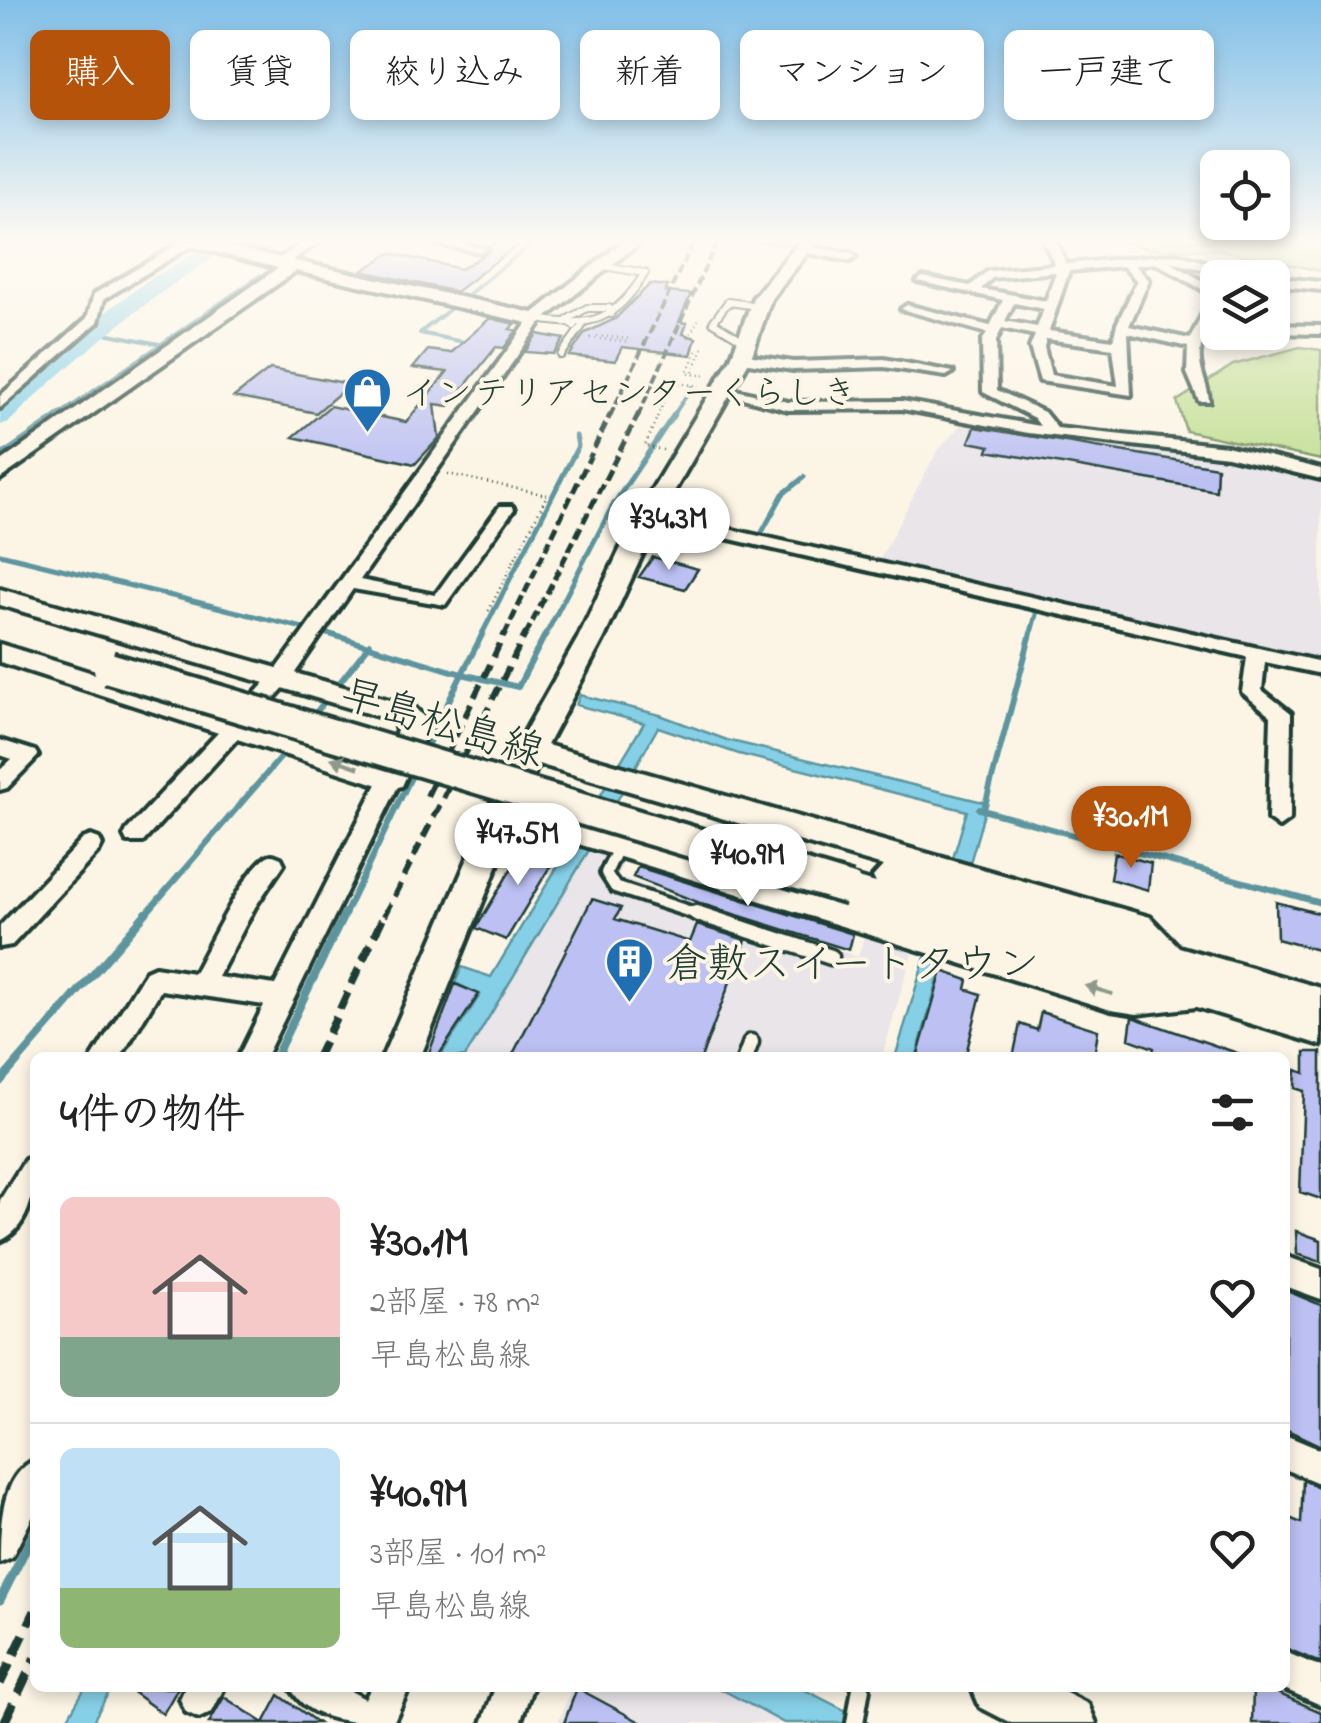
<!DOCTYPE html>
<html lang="ja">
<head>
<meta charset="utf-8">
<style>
	body { margin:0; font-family:"Indie Flower","Klee One",sans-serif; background:#f6f6f6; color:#222; height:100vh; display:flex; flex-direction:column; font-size:38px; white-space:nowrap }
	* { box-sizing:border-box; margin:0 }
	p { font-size:32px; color:#767676 }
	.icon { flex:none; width:55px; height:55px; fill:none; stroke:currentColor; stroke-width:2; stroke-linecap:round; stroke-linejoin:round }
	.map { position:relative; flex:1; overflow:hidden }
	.panel { position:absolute; left:30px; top:1052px; width:1260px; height:640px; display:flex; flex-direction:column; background:#fff; border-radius:15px; box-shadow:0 5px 15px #0003 }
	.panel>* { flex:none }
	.guide { position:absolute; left:30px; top:30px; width:1262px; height:90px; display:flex; gap:20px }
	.tools { position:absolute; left:1200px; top:150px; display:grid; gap:20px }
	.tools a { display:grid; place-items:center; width:90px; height:90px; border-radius:15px; background:#fff; box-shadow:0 5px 15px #0003; font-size:50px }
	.price { position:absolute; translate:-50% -85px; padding:0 22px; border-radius:35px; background:#fff; color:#222; font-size:32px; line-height:65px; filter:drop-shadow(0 2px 5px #0008) }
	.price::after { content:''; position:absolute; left:50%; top:60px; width:30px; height:22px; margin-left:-15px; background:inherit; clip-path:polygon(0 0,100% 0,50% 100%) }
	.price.on { background:#b45309; color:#fff }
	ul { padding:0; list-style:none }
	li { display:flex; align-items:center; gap:30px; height:250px; padding:0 30px }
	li+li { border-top:2px solid #e0e0e0 }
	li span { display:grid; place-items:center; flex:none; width:280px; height:200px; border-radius:15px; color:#555 }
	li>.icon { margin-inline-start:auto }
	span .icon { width:120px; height:120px; fill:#fffc; stroke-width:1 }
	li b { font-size:42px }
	h2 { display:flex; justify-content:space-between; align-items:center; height:120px; padding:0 30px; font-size:42px }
	.chip { padding:0 35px; border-radius:15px; background:#fff; box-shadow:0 5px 15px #0003; font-size:35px; line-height:90px }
	.chip.on { background:#b45309; color:#fff }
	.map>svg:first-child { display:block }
	.built { fill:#e9e5e9 }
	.green { fill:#c3de94; stroke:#718e64; stroke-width:2.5 }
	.water { fill:#86d0e7; stroke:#5d959f; stroke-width:2.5 }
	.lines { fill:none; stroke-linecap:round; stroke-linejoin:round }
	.stream-far4 { stroke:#5d959f; stroke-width:4 }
	.stream-far3 { stroke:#5d959f; stroke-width:5 }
	.stream-far2 { stroke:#5d959f; stroke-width:6 }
	.stream-far1 { stroke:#5d959f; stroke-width:8 }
	.stream { stroke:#5d959f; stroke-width:9 }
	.river { fill:#86d0e7; fill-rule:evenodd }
	.building { fill:#bcc0f2; stroke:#1f3d34; stroke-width:2.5 }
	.lane-far3-casing { stroke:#1f3d34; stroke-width:10 }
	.lane-far2-casing { stroke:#1f3d34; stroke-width:18 }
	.lane-far1-casing { stroke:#1f3d34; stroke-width:21 }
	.lane-casing { stroke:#1f3d34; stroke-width:24 }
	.street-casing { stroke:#1f3d34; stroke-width:8 }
	.secondary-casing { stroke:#1f3d34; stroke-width:8 }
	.path { stroke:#1f3d34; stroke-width:2.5; stroke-dasharray:1 4; stroke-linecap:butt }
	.lane-far3 { stroke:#fcf5e5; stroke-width:6 }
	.lane-far2 { stroke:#fcf5e5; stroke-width:10 }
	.lane-far1 { stroke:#fcf5e5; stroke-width:14 }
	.lane { stroke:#fcf5e5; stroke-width:16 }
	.street { fill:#fcf5e5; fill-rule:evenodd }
	.secondary { fill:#fcf5e5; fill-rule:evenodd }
	.rail-far4 { stroke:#1f3d34; stroke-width:4; stroke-dasharray:9 4; stroke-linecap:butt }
	.rail-far3 { stroke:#1f3d34; stroke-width:5; stroke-dasharray:11 5; stroke-linecap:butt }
	.rail-far2 { stroke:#1f3d34; stroke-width:6; stroke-dasharray:14 8; stroke-linecap:butt }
	.rail-far1 { stroke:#1f3d34; stroke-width:8; stroke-dasharray:18 9; stroke-linecap:butt }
	.rail { stroke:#1f3d34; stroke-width:9; stroke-dasharray:22 11; stroke-linecap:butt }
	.secondary-bridge-casing { stroke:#1f3d34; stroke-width:38; stroke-linecap:butt }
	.secondary-bridge { stroke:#fcf5e5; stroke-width:30 }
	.oneway { fill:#8e998c }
	.labels { text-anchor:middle; stroke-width:8; stroke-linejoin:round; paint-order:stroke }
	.far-poi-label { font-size:35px; fill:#1f3d34; stroke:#fcf5e5; text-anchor:start }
	.street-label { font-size:42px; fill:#1f3d34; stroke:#fcf5e5 }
	.poi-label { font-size:42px; fill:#1f3d34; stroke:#fcf5e5; text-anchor:start }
</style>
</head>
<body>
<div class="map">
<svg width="1321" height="1723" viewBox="0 0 1321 1723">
	<rect width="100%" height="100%" fill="#fcf5e5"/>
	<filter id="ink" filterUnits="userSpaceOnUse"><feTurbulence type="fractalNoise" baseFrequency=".01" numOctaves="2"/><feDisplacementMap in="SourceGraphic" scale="20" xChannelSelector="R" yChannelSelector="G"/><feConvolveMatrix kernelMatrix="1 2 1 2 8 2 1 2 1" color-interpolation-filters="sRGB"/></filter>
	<g filter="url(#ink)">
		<path class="built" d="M965,420L1184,451L1227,453L1321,476V664L877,565L937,451Z
			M595,840L629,851L617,876L858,957L868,925L916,940L882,1057L465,1058Z
			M571,1688H719L784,1723H558Z"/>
		<path class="green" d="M1131,241H1321V271L1219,250L1150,249L1125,243Z
			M1300,347L1321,350V460L1186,431L1177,401L1233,365Z"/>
		<path class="water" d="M580,695L660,715L727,740L987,803L968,870L951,865L967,811L739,754L658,727L595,840L465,1057L439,1058L480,995L455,983L462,967L491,977L644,723L576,705Z
			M928,947L946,952L916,1057L895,1058Z
			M85,1688H111L92,1723H65Z
			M719,1688H801L870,1723H784Z"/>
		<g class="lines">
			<path class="stream-far4" d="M741,241L791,244
				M284,255L304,241
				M470,293L535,241
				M95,331L159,344
				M421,332L450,309
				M420,333L468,343
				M58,416L261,275
				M673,416L692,387"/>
			<path class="stream-far3" d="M0,456L62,413
				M804,477L783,494L755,545L1037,611L1030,636
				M0,554L336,636
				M481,636L578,446L576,436
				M545,636L613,505L675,413"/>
			<path class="stream-far2" d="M326,633L462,674L424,752
				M483,633L462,674L518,687L546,633
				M310,720L370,644
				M979,809L1321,903
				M984,809L1031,633
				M144,916L287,750
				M344,916L416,767"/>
			<path class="stream-far1" d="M275,1058L345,913
				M0,1082L146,913"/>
			<path class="stream" d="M0,1600L35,1531"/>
			<path class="river" d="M205,248L215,254L212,258C138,306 72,360 9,422L0,425V403L57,349L148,280Z"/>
		</g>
		<path class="building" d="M495,241H522L456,292L362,271L390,253L461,269L488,252Z
			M650,284L668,286L665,292L691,294L679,322L687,323L683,334L696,338L691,355L622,347L615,361L569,356L585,333L615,319Z
			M490,318L515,324L510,329L517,330L504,348L496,347L449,406L435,404L439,438L415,464L293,437L330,406L406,422L447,372L413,368L428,350L451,353Z
			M537,334L564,339L554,354L525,352Z
			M270,369L350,384L316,413L234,397Z
			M975,427L1217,467L1216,491L988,451L990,446L969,442Z
			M653,557L698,569L685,589L639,577Z
			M522,840L560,850L506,940L476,928L516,861L509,858Z
			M1114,853L1151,863L1148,890L1110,879Z
			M638,867L853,934L849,950L705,905L633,877Z
			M592,899L621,908L615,919L690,942L697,925L746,940L701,1058H511Z
			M1276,902L1321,914V951L1277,939Z
			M942,971L968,980L966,989L981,994L965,1058H917Z
			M455,984L479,994L437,1058H427Z
			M1041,1012L1098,1030L1094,1058H1013L1020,1024L1037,1030Z
			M1132,1017L1240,1054V1058H1152L1154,1048L1129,1039Z
			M1305,1052H1321V1199L1300,1192L1304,1091L1295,1088L1296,1070L1305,1073Z
			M1296,1231L1321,1240V1262L1297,1254Z
			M1285,1290L1321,1305V1446L1285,1429Z
			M1303,1480L1321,1488V1663L1285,1648L1287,1517L1301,1523Z
			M127,1688H178L163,1714Z
			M577,1688L642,1723H564Z
			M1253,1688H1266L1321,1712V1723H1252Z
			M279,1695L318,1723H209L224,1697L264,1723Z"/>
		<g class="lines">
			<defs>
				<path id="lane-far3" d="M537,319C592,328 615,321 645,273L604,266
					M574,326L568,319L587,308H609L611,314
					M746,342L713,322L728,302L759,306
					M561,355L582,326"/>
				<path id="lane-far2" d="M620,844L606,873L615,887L703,916"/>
				<path id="lane-far1" d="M696,913L831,957
					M745,1058L751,1042"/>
				<path id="lane" d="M855,1723L861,1688"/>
				<path id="street" d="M184,241H199L104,299L98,322L0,408V396L87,318L94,294Z
					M305,241H319L285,266H277V260Z
					M422,241H452L486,249L480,252Z
					M1044,241H1056L1066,264L1176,254L1265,278H1242L1170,262L1218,290C1218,314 1203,329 1200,353C1198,371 1209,386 1209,401H1199L1187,373L1188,347L1128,333L1131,395L1040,381L1030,347L1035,335L1002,328L996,341L997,390L1044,412L1057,428L1227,446L1321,469V479L1227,456L1028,433L902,409L788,410L716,391L723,387L788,402L902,401L1040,426L1034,418L983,392L982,341L987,333L901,309L907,305L990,326L1003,300L917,281L923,277L970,286L988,271L1055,265ZM1156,263L1217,298L1203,313L1190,339L1129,326L1149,280L1135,265ZM1123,266L1137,281L1117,324L1113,340L1049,331L1069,271ZM1056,272L1046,301L981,289L992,278ZM1014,303L1044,309L1037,327L1005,321ZM1046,339L1113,348L1118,386L1051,375L1044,347Z
					M801,246L850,253L856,257L850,261L797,251Z
					M1272,277L1321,282V290L1272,285Z
					M537,315L543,319L360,580L435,595L500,506H512L514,509L445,605L353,589L288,683L143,842H127L124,836L127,830L274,673L532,316Z
					M1272,325L1321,326V334L1272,333Z
					M741,354L793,362L884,359L953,372L946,376L884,367L793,370L736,361L734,358Z
					M648,511L1321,662V674L1265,662L1262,690L1291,713L1290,819L1279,827L1268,819L1271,716L1242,692L1247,657L642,519V513Z
					M0,740L35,751L38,756L7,788L0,790V770L12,759L0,755Z
					M391,770L402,778L265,1058H238L264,1005L161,990L120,1058H92L146,971L155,967L194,973C208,948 244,872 266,857C272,853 275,856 281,858L284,864L255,907L218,977L275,985L380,778Z
					M91,836L99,839L102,845L99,851L12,945L0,947V926L83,839Z
					M35,1156C35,1186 32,1227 0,1241V1200L25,1160Z
					M1285,1256L1321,1269V1299L1285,1286Z
					M1285,1435L1321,1450V1484L1285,1469Z
					M35,1460V1512L12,1557L0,1562C0,1529 0,1476 35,1460Z
					M1285,1652L1321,1667V1705L1282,1688H1285Z
					M185,1688H224L212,1712L199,1718L186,1712L180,1699Z
					M291,1688H345L365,1699L371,1688H409L393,1723C357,1723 308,1723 291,1688Z
					M495,1688H532L520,1723H482Z"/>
				<path id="secondary" d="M172,241H204L533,313L624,241H642L537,325L296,271L0,479V462L278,268Z
					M800,241H817L771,299L751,358L660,516L604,638L547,745L1150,917L1179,947L1321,988V1045L1196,1007L1137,1014L1111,1010L514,824L420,1058H382L514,751L578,638L636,516L731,358L753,298ZM538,764L883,866L873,877L876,883L849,876L837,880L832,889L836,896L523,803Z
					M0,589L414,707L426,719L427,731L402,786L391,789L0,662V644L382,764L397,731L394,721L0,605Z
					M972,1688H1056L1088,1704L1096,1723H1011L980,1707Z"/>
			</defs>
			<use href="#lane-far3" class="lane-far3-casing"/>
			<use href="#lane-far2" class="lane-far2-casing"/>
			<use href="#lane-far1" class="lane-far1-casing"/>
			<use href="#lane" class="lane-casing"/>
			<use href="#street" class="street-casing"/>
			<use href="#secondary" class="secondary-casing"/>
			<path class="path" d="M597,336L632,339
				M590,338L630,342
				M688,338L700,317
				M703,348L692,374L708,376
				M690,373L687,372L698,348
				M663,450L645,446L672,382L699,386
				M448,474L547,495L487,614"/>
			<use href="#lane-far3" class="lane-far3"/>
			<use href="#lane-far2" class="lane-far2"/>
			<use href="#lane-far1" class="lane-far1"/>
			<use href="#lane" class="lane"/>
			<use href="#street" class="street"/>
			<use href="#secondary" class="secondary"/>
			<path class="rail-far4" d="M610,416L694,241
				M638,416L717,241"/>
			<path class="rail-far3" d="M504,636L611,413
				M525,636L639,413"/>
			<path class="rail-far2" d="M427,796L505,633
				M384,916L526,633"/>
			<path class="rail-far1" d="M317,1058L385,913"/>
			<path class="rail" d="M0,1684L35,1611
				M4,1723L35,1658"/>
			<defs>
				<path id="secondary-bridge" d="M109,668L849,889"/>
			</defs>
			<use href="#secondary-bridge" class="secondary-bridge-casing"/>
			<use href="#secondary-bridge" class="secondary-bridge"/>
		</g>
		<defs><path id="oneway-solid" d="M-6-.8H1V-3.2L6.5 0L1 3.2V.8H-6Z" transform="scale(2.5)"/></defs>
		<g class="oneway">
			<use href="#oneway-solid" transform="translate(345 763) rotate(-161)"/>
			<use href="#oneway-solid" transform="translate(1099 990) rotate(-163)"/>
		</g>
	</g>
	<linearGradient id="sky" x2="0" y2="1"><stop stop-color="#81bfe8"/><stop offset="0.5" stop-color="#fefaf3"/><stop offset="1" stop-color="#fefaf3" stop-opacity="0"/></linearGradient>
	<rect width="1321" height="482" fill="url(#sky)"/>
	<defs>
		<symbol id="shop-pin" viewBox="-11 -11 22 30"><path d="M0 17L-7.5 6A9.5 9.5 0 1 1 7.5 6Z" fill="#1f6fb2" stroke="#fcf5e5"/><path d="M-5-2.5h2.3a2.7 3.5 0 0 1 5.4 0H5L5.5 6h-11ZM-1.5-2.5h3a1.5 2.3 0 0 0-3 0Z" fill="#fff"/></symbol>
		<symbol id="building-pin" viewBox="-11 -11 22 30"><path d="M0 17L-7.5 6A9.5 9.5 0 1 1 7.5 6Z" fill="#1f6fb2" stroke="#fcf5e5"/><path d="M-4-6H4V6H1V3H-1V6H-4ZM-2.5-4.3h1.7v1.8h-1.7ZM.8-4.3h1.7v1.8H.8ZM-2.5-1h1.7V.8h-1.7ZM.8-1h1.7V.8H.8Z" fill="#fff"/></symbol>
	</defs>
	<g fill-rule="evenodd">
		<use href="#shop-pin" x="340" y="364" width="55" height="75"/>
		<use href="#building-pin" x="602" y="934" width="55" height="75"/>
	</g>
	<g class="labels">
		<g class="far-poi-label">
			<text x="402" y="404">インテリアセンターくらしき</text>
		</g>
		<g class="street-label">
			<text transform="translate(443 721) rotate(17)" y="15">早島松島線</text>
		</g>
		<g class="poi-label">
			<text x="665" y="977">倉敷スイートタウン</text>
		</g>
	</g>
</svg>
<div class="tools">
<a><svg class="icon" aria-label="locate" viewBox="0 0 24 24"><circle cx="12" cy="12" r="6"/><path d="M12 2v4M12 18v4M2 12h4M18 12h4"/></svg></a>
<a><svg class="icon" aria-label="layers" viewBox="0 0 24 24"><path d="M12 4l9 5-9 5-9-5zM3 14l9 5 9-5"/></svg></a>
</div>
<b class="price" style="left:669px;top:573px">¥34.3M</b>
<b class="price on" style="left:1131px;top:871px">¥30.1M</b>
<b class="price" style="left:518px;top:888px">¥47.5M</b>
<b class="price" style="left:748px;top:909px">¥40.9M</b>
<div class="guide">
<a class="chip on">購入</a>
<a class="chip">賃貸</a>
<a class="chip">絞り込み</a>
<a class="chip">新着</a>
<a class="chip">マンション</a>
<a class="chip">一戸建て</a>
</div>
<section class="panel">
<h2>4件の物件<svg class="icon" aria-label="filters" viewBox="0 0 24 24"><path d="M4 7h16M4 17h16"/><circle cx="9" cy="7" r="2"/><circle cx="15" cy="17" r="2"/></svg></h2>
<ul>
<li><span style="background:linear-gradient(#f6c9c9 70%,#7fa58c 0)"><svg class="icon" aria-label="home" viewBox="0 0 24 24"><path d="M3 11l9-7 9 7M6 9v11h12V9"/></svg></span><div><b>¥30.1M</b><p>2部屋 · 78 m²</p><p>早島松島線</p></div><svg class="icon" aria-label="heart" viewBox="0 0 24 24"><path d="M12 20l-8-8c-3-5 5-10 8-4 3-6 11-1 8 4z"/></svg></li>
<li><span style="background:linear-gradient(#bfe0f5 70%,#8fb573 0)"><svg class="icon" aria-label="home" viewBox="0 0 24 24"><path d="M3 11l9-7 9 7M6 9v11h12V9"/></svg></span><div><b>¥40.9M</b><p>3部屋 · 101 m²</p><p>早島松島線</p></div><svg class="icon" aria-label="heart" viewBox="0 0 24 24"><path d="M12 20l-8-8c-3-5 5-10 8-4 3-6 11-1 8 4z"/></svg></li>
</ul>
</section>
</div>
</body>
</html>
